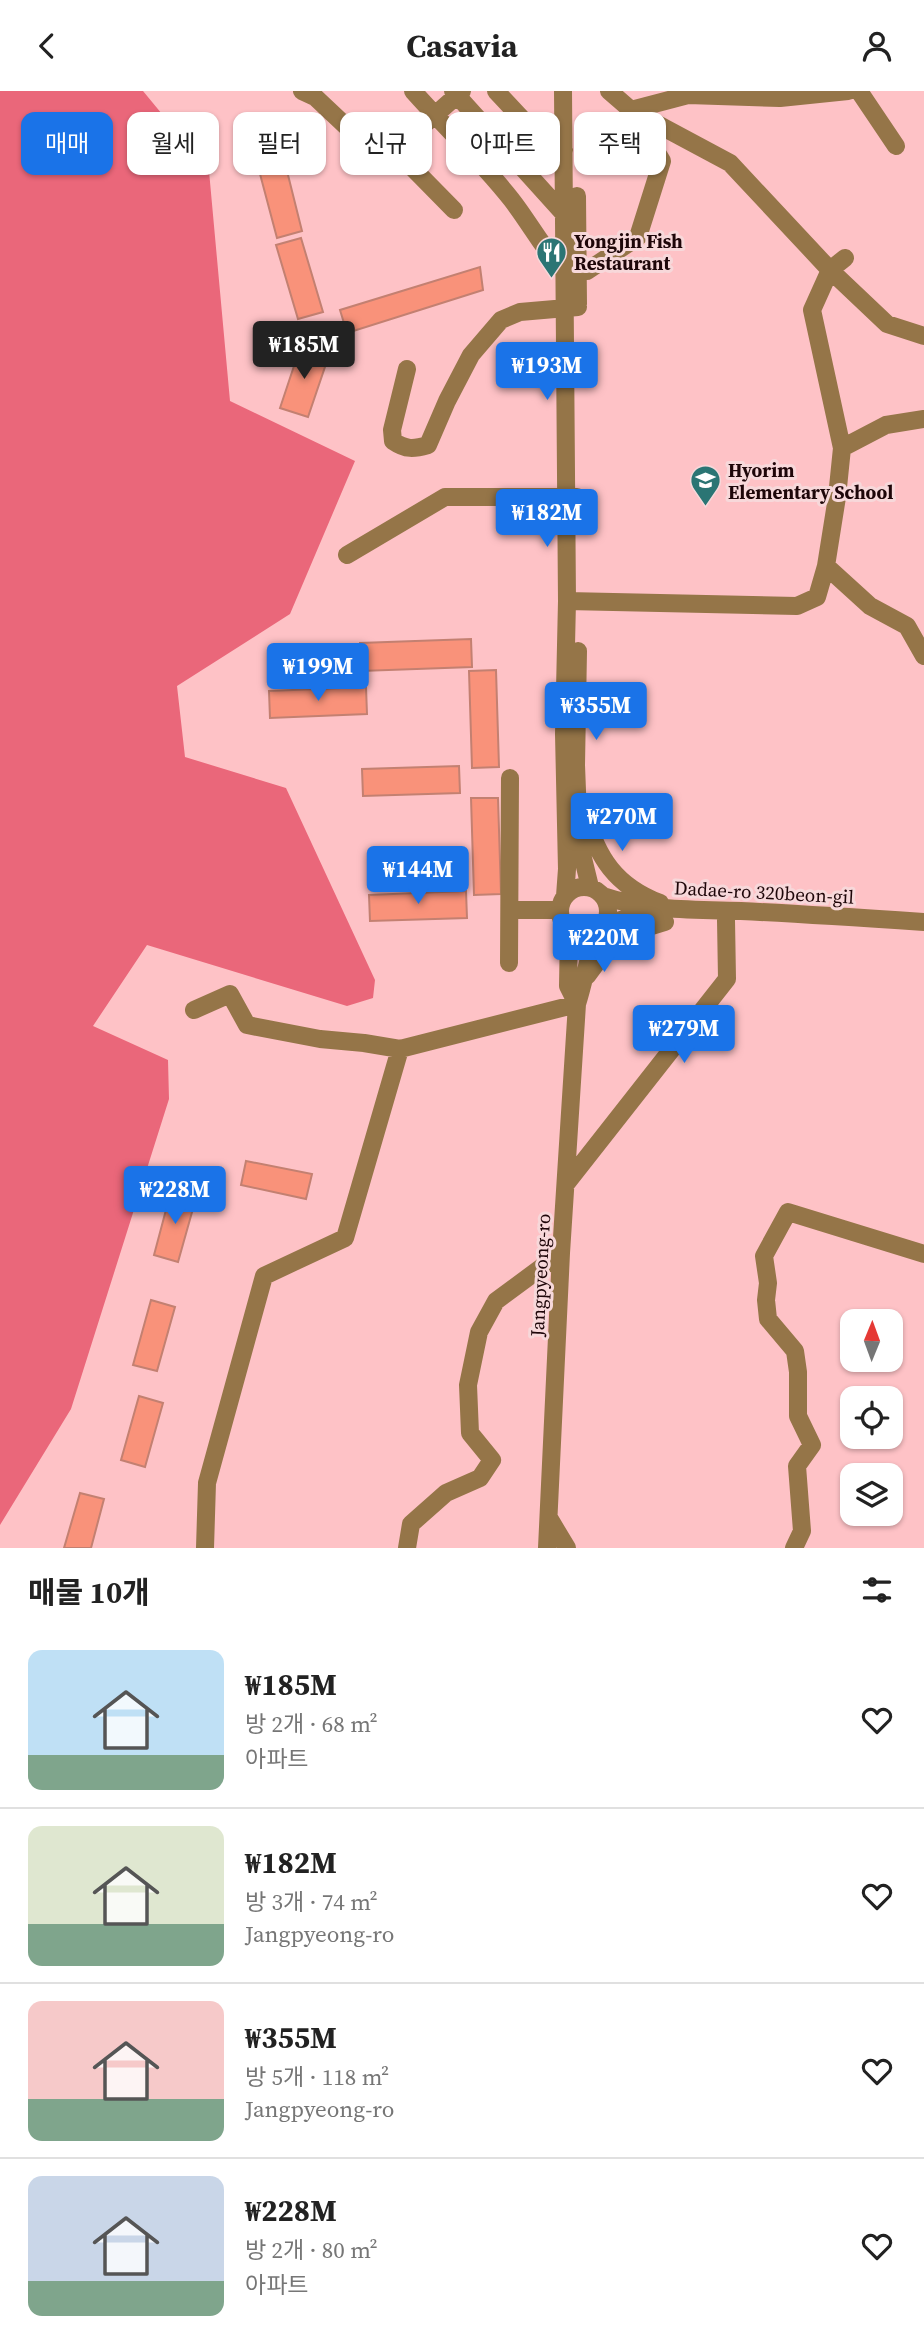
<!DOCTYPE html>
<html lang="ko">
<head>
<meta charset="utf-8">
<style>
	body { margin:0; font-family:"Source Serif 4","Noto Sans KR",serif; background:#f6f6f6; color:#222; height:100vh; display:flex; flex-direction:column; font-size:26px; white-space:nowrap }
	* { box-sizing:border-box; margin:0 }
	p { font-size:23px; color:#767676 }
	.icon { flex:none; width:38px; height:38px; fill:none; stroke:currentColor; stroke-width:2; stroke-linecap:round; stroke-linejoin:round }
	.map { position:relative; height:1457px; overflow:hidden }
	.sheet { display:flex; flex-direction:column; background:#fff; flex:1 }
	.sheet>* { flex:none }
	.top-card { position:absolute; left:21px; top:21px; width:882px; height:63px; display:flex; gap:14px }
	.needle { width:46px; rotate:1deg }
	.fabs { position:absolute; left:840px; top:1218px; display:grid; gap:14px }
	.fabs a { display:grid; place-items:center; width:63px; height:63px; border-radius:14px; background:#fff; box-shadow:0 2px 5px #0004; font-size:35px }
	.price { position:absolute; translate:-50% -60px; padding:0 16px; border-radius:7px; background:#1a73e8; color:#fff; font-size:23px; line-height:46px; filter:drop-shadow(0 2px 4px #0008) }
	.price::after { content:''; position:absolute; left:50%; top:42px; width:21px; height:16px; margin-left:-10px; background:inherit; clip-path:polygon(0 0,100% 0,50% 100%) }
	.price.active { background:#222; color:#fff }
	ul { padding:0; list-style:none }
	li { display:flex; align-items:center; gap:21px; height:175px; padding:0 28px }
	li+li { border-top:2px solid #e0e0e0 }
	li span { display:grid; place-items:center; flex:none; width:196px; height:140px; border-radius:14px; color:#555 }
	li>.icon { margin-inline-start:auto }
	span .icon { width:84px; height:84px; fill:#fffc; stroke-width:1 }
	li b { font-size:30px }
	h2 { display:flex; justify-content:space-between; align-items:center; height:84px; padding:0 28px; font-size:30px }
	.pill { padding:0 24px; border-radius:14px; background:#fff; box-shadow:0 2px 5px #0004; font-size:24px; line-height:63px }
	.pill.active { background:#1a73e8; color:#fff }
	header { display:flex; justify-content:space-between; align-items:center; height:91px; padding:0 28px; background:#fff; font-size:32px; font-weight:700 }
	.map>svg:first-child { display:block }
	.forest { fill:#ea677a }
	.building { fill:#f9927a; stroke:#c38071; stroke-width:2 }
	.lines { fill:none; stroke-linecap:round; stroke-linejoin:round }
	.minor { stroke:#957548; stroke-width:18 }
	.labels { text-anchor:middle; stroke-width:6; stroke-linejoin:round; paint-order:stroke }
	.poi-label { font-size:19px; font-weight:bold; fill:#1e0609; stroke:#f7d8da; text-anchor:start }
	.street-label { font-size:19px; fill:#1e0609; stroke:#f7d8da }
</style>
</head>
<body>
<header><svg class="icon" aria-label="back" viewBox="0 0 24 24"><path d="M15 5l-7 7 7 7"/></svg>Casavia<svg class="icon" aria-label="person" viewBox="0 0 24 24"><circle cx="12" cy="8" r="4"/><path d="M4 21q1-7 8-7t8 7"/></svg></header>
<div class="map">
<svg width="924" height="1457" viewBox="0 0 924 1457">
	<rect width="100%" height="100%" fill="#fec2c6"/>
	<path class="forest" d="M0,0H143L209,80L230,310L355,370L290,523L177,595L185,666L286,697L375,889L373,907L347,915L147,854L93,935L168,969L169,1008L71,1318L0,1434Z"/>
	<path class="building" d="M286,76L302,140L277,147L260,83Z
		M301,147L323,221L298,228L276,154Z
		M480,176L483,199L347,242L340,219Z
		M301,254L329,264L308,326L280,317Z
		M471,548L472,576L361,580L360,552Z
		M496,579L499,676L472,677L469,580Z
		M366,596L367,623L270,627L269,600Z
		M459,675L460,702L363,705L362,678Z
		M471,707H498L501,803L474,804Z
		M466,800L467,827L370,830L369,804Z
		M246,1070L312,1083L306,1108L241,1094Z
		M171,1100L196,1107L178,1171L154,1164Z
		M151,1209L175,1216L157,1280L133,1274Z
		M139,1305L163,1312L145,1376L121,1369Z
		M80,1402L104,1408L91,1457H64Z"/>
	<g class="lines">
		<path class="minor" d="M302,0L315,6L383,70L462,0
			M413,0C445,36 481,70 511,108C530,132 544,160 565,181
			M453,0L565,124
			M496,0L552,60L564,59
			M563,0L567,510L564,643L567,778L565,805
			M609,0L631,19L730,72L830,179L887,233L924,245
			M859,0L896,55
			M395,59L454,119
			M577,105L578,213
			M845,167L830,179L812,219L842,357L837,406L826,475L870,515L907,535L924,565
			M578,180H587L638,146L662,70L631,19L688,4L780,7L848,0
			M407,278L392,339L393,350C406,359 414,358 428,354L447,310L471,264L501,229L520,221L578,216
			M842,357L886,334L924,328
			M347,464L445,406H577
			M567,510L797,515L817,506L826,475
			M578,560L576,674L579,751L590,796
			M585,722C597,767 616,795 660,812
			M560 820a24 24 0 1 1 48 0a24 24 0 1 1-48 0Z
			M603,805C650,821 693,818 741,820C802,823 863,827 924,831
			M510,819H560
			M604,834L627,827L655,826
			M569,839L568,895L577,913
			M509,872L510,687
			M587,885L601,866L626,843L665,831
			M194,919L230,903L247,934L320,948L364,952L400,958L577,913
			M566,1093L727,888L726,829
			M549,1427L567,1457
			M205,1457L207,1392L264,1185L345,1147L400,958
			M407,1457L411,1433L446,1402L480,1387L492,1369L470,1342L468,1294L479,1241L496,1210L561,1162
			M547,1457L561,1162L577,913C585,888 588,864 598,839
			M794,1457L802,1440L797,1375L812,1354L798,1325V1281L795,1260L768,1228L766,1209L768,1192L764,1165L788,1121L924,1163"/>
	</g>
	<defs>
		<symbol id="restaurant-pin" viewBox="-11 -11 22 30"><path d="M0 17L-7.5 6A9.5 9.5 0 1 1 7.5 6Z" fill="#2b7574" stroke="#f7d8da"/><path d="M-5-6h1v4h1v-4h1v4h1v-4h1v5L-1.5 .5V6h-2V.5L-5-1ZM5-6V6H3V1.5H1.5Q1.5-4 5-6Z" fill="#fff"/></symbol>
		<symbol id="school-pin" viewBox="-11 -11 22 30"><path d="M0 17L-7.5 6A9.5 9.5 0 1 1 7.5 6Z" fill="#2b7574" stroke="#f7d8da"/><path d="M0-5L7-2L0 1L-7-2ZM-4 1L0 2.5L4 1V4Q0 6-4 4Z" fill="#fff"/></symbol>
	</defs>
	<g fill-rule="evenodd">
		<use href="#restaurant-pin" x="534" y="144" width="35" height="47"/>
		<use href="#school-pin" x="688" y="372" width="35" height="47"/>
	</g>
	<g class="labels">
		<g class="poi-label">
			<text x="574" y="157">Yongjin Fish<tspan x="574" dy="22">Restaurant</tspan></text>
			<text x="728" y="386">Hyorim<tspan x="728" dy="22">Elementary School</tspan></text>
		</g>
		<g class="street-label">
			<text transform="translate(764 801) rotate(3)" y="7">Dadae-ro 320beon-gil</text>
			<text transform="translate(540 1184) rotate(-87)" y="7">Jangpyeong-ro</text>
		</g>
	</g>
</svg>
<div class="fabs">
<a><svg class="needle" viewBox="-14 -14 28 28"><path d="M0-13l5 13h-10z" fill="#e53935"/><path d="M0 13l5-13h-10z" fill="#767676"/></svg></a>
<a><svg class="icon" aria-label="locate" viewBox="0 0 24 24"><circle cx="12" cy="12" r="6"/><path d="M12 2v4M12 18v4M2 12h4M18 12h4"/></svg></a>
<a><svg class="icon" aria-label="layers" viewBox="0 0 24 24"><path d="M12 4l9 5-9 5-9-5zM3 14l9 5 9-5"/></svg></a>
</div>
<b class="price active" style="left:304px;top:290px">₩185M</b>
<b class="price" style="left:547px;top:311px">₩193M</b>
<b class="price" style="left:547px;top:458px">₩182M</b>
<b class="price" style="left:318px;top:612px">₩199M</b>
<b class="price" style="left:596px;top:651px">₩355M</b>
<b class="price" style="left:622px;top:762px">₩270M</b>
<b class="price" style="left:418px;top:815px">₩144M</b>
<b class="price" style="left:604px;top:883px">₩220M</b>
<b class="price" style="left:684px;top:974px">₩279M</b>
<b class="price" style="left:175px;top:1135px">₩228M</b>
<div class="top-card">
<a class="pill active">매매</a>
<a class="pill">월세</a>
<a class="pill">필터</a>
<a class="pill">신규</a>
<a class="pill">아파트</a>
<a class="pill">주택</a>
</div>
</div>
<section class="sheet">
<h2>매물 10개<svg class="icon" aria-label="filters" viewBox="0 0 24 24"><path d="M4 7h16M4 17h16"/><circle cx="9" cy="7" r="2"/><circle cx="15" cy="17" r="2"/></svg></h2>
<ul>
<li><span style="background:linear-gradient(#bfe0f5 75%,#7fa58c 0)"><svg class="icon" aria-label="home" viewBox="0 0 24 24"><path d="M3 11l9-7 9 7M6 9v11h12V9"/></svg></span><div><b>₩185M</b><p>방 2개 · 68 m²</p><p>아파트</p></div><svg class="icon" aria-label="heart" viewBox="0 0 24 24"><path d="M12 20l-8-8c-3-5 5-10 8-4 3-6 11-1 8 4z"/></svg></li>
<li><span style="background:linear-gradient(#dfe7d0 70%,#7fa58c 0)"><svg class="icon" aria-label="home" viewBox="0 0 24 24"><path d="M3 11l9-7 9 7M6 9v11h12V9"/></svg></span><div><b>₩182M</b><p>방 3개 · 74 m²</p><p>Jangpyeong-ro</p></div><svg class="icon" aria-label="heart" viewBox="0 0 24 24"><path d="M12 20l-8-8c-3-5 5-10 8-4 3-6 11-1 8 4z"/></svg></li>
<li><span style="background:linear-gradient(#f6c9c9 70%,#7fa58c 0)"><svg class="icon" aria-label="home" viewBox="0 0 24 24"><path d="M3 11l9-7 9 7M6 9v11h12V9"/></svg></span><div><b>₩355M</b><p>방 5개 · 118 m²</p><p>Jangpyeong-ro</p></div><svg class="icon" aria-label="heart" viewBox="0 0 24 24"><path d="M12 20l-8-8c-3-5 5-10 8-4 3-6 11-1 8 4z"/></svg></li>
<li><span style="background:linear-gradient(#c9d6e8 75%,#7fa58c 0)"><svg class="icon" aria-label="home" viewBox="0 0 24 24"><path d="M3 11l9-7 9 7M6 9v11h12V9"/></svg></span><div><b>₩228M</b><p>방 2개 · 80 m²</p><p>아파트</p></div><svg class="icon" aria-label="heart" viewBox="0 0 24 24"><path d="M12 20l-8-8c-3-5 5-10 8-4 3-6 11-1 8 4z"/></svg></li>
</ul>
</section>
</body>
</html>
